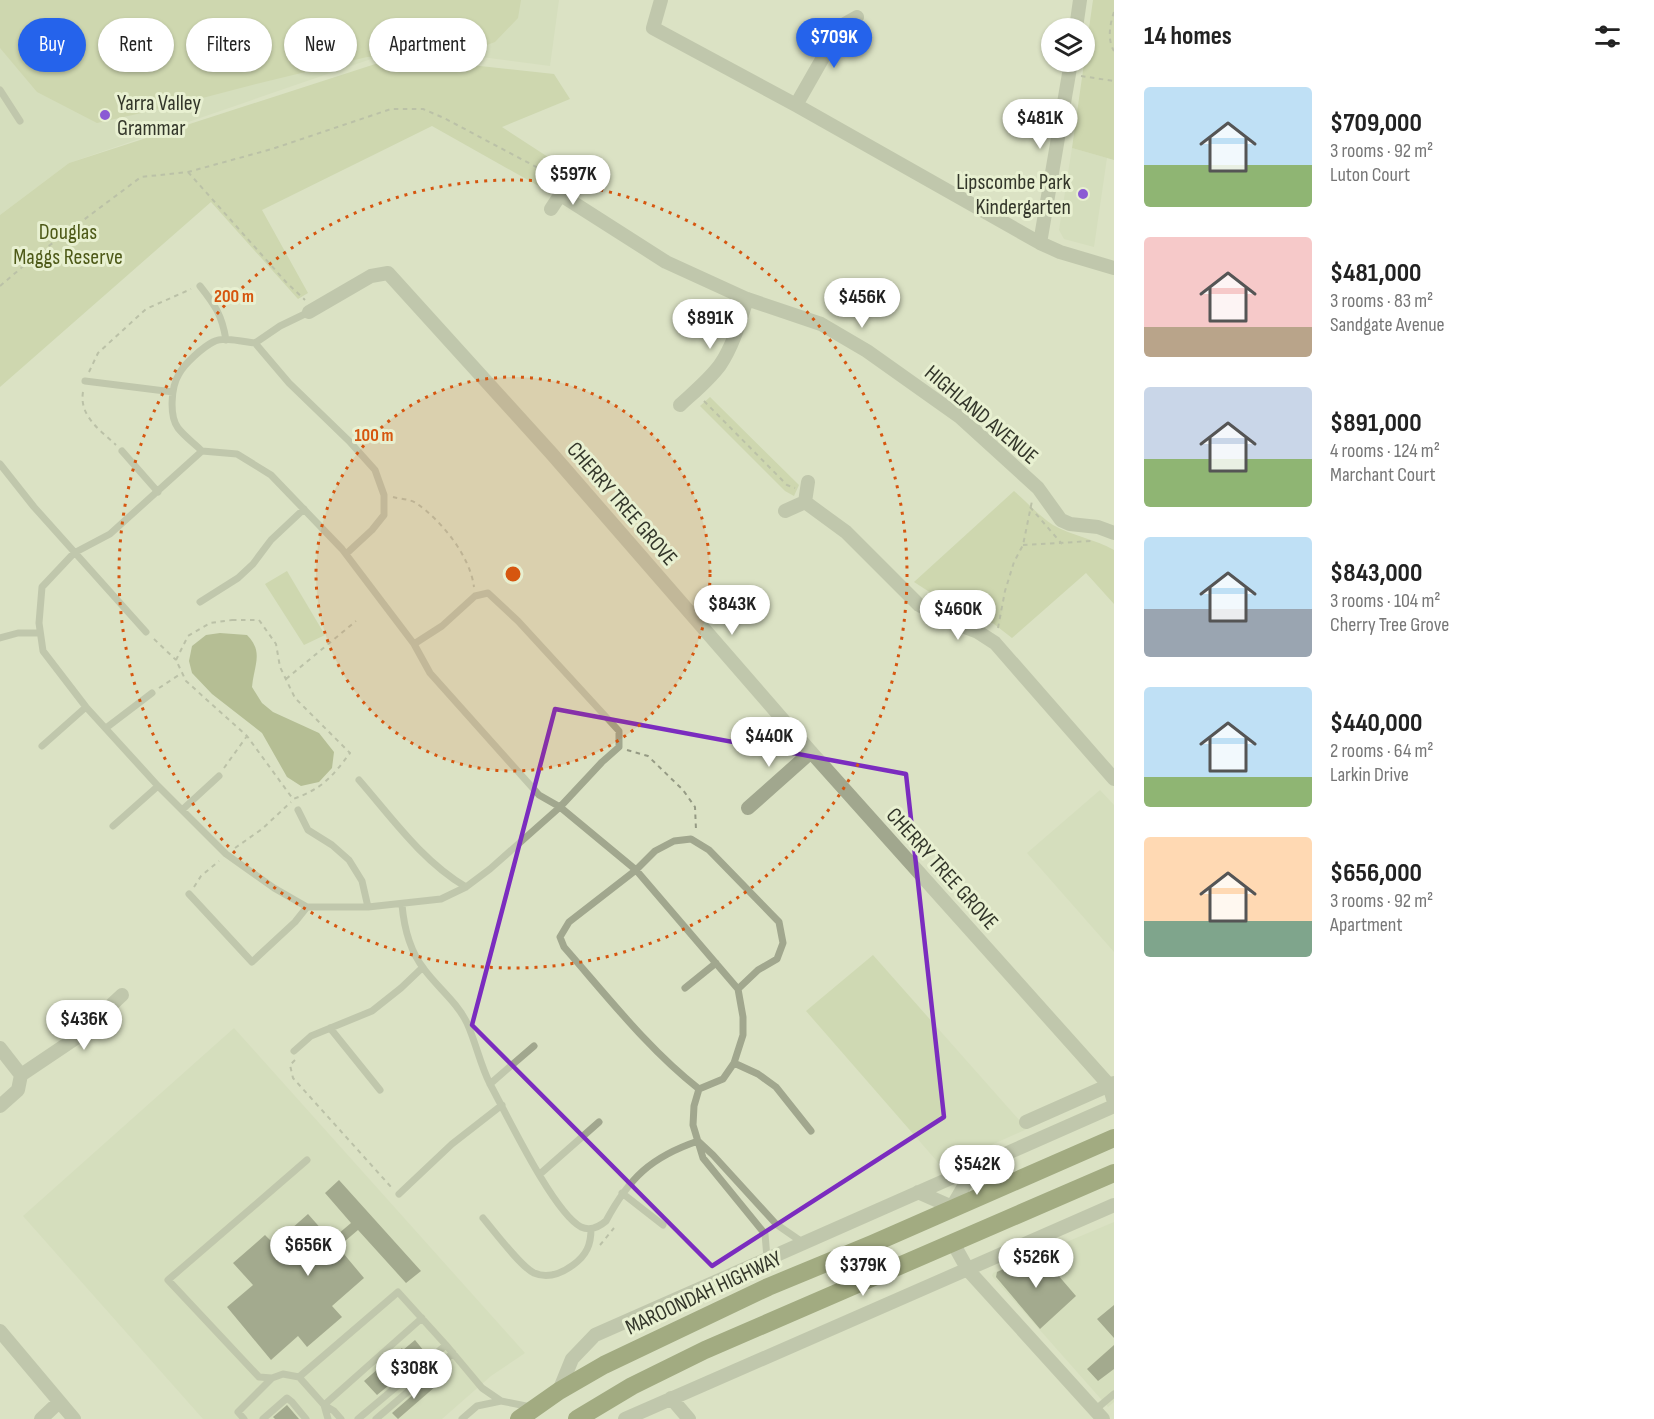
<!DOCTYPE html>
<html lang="en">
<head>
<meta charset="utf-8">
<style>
	body { margin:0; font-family:"Sofia Sans Condensed",sans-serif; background:#f6f6f6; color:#222; height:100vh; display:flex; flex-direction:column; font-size:22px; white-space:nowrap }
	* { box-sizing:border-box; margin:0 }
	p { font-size:20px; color:#767676 }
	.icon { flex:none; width:33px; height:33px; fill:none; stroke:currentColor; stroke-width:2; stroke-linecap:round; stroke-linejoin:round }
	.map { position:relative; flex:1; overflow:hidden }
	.drawer { display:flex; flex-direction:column; background:#fff; width:540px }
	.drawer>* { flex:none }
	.hud { position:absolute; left:18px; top:18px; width:570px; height:54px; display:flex; gap:12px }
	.tools { position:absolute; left:1041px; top:18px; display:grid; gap:12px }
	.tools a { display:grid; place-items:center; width:54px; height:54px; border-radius:50%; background:#fff; box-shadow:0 2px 4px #0004; font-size:30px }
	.price { position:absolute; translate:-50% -51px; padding:0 14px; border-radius:21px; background:#fff; color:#222; font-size:20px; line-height:39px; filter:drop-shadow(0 2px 3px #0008) }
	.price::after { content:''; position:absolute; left:50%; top:36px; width:18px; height:14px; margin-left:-9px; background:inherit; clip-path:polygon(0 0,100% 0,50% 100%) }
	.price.current { background:#2563eb; color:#fff }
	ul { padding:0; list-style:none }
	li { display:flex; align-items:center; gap:18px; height:150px; padding:0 30px }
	li span { display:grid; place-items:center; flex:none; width:168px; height:120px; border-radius:6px; color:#555 }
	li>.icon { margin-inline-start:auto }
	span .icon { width:72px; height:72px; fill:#fffc; stroke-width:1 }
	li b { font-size:26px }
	h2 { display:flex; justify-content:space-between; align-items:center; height:72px; padding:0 30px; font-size:26px }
	.chip { padding:0 21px; border-radius:27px; background:#fff; box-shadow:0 2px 4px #0004; font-size:21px; line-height:54px }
	.chip.current { background:#2563eb; color:#fff }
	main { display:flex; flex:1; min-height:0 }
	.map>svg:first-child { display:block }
	.built { fill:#cfd9b3 }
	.green { fill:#beca95 }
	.water { fill:#87935a }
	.building { fill:#61674d }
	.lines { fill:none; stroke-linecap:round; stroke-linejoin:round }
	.path { stroke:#959a84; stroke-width:2; stroke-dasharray:4.5 4.5; stroke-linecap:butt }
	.lane { stroke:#a1a78e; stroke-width:7 }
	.street { stroke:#a1a78e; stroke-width:14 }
	.highway { stroke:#5d682f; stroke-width:18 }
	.marked { fill:none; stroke:#7b2cbf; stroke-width:4.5; stroke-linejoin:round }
	.ring { fill:none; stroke:#d6560f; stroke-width:3; stroke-dasharray:3 6 }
	.poi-dot { fill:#8b5bd4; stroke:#e8f0d1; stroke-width:2 }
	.labels { text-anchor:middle; stroke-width:6; stroke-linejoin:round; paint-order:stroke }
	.poi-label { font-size:22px; fill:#33362a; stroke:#e8f0d1; text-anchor:start }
	.park-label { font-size:22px; fill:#4d5917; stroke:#e8f0d1 }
	.street-label { font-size:22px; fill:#33362a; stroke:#e8f0d1 }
	.centre { fill:#d6560f; stroke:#e8f0d1; stroke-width:3 }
	.ring-label { font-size:18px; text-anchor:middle; font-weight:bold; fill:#d6560f; stroke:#e8f0d1; stroke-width:6; stroke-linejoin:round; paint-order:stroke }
</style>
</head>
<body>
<main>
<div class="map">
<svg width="1114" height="1419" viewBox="0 0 1114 1419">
	<rect width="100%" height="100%" fill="#dbe2c4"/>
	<path class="built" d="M0,0H559L550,66L406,47L69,163L0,215Z
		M1072,148L1107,158L1094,247L1064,239L1059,230Z
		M1100,790L1114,805V952L1027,853Z
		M873,955L1027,1129L942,1167L806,1011Z
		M234,1028L525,1353L491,1376L442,1419H203L23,1216Z
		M1114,1222V1402L1108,1407L992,1276L993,1273Z"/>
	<path class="green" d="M0,0H521L518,18L495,42L468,52L367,57L256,84L168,107L97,123L37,92L0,48Z
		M1093,0H1114V160L1072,148Z
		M397,57L554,74L570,99L502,127L568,170L551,193L432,126L262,210L308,293L298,299L211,202L0,387V215L69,163Z
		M710,397L799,485L794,496L785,491L700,406Z
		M1014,491C1027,502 1039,516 1053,525C1072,536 1095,539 1114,550V604L1086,573L1012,638L994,624L975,613L942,600L914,582Z
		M287,571L325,635L304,645L265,584Z"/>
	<path class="water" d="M220,633L247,635C264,652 254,665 252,687L262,703L273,712L319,733L334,752L332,768L319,782L301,786L287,777L262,733L212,694L192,673L189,661L192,646L206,635Z"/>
	<path class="building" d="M339,1180L421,1271L406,1283L358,1230L338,1247L364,1278L332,1306L342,1317L307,1347L298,1336L271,1360L227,1307L253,1285L233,1263L265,1235L274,1244L308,1214L331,1240L351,1223L325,1193Z
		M1039,1253L1076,1296L1040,1329L996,1277L997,1272Z
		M1114,1305V1338L1097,1319Z
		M415,1340L424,1351L414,1360L416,1363L377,1395L364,1381L402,1348L403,1350Z
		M1114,1345V1369L1098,1381L1087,1369Z
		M430,1380L436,1386L398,1419L392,1413Z
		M287,1405L299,1419H275L273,1417Z"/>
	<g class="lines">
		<path class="path" d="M1114,12C1110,24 1107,39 1114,51
			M1081,76L1114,81
			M188,172L286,282L305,300
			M0,286L34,257L141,177L188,172L272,149L391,109H423L444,118L557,178
			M89,372L98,353L146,309L191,289
			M83,392C79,416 100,430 116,445
			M704,401L787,485L795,488
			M393,497C400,499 410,499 416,503C442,521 470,556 474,587
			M1030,507L1062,544
			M1023,545L1092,541
			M232,620H259L276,644L280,667L295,698L350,753C332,777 322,789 293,799L247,736L186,681L176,660L188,636L210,623Z
			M998,628L1005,591L1014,562L1023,545L1032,501
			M154,639L176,660
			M286,679L356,621
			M159,688L182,673
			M627,750L648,756L683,790L695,807L696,830
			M224,768L247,736
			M235,848L262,829L291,802
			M194,887L201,876L219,861
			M295,1060L290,1065L293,1078L392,1188
			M600,1245L614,1228"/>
		<path class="lane" d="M0,90L20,121
			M200,286C215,305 222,315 226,340
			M255,343L280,326L309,312
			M85,381L173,392
			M122,451L158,492
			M202,451C195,444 185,437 178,428C169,416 171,387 179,374C184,364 203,347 213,342C225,336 243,342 255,343L289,383L349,441L375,470L384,495V515L372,530L346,554
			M0,464L34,507L146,632
			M200,602L238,578L253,564L271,540L304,509
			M0,638L18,633H40
			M414,644L442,626L475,596L488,593L518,621L619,731V747L602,762L560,807L490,869L466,887L441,899L368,907H307L274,888L226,854L158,786L86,707L43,651L39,623L42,587L74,553L110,534L202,451L237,454L271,475L342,549L414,644L430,673L539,795L560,807L636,870L738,989L743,1017V1035L734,1063L723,1079L699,1089L694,1106L693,1125L703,1158L765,1234L767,1258
			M106,728L152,693
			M42,746L86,707
			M359,780C392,818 422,861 466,887
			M182,810L219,776
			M298,810L308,830L332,845L349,860L362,881L368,907
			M113,826L158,786
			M189,894L252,962L295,922L307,907
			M402,905C404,927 410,951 424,969C438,988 457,1002 467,1023C476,1043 480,1064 490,1084C507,1115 553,1212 581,1227C590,1231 599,1227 606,1221C629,1178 651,1157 698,1141
			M685,988L716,963
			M330,1028L380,1090
			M294,1051L311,1036L372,1011L401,988L422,968
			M734,1063L758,1074L776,1087L811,1131
			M490,1084L534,1046
			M699,1089C648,1049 607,996 564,947L560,937L569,922L636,870L655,851L674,841L691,839L709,850L779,922L783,943L777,959L758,970L738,989
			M698,1141L713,1155L776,1224L802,1242
			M540,1174L599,1122
			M622,1193L663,1225
			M399,1194L452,1144L502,1105
			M483,1218C494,1231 521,1267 534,1273C548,1279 562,1273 573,1265C587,1255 591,1244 591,1229
			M299,1377L398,1292L446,1345L482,1388L501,1401
			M272,1378L259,1377L168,1280L307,1160
			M324,1405L422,1318
			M324,1405L328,1419
			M1095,1410L1114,1394
			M244,1419L238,1412L272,1378L283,1374L299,1377L324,1405L334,1411L341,1419
			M263,1419L287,1398L292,1402L306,1419
			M358,1419L446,1345
			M376,1419L453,1353
			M462,1419L477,1406L501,1401L531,1407"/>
		<path class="street" d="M661,0L653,28L796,105L1040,243L1060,252L1114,268
			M1076,28L1080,0
			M796,105L841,26L857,17
			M561,195L666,262L747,299L821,324L867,351L960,417L1038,488L1061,520L1070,524L1098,527L1114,533
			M551,209L568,183
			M1040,243L1071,62
			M309,312L371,276L388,273L552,454L811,752L1109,1085L1114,1102
			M680,405C694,392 709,380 720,365C733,346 740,321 747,299
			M805,502L846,532L919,605L946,620L978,632L995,643L1114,779
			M785,511L805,502L808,482
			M748,808L811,752
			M0,1048L21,1075L18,1090L0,1106
			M21,1075L76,1038L122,995
			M1026,1122L1114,1083
			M918,1192L952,1207L974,1169
			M953,1243L968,1270L1103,1419
			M0,1331L74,1419
			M559,1391L572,1359L595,1335L1114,1106
			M671,1398L689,1419
			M41,1419L59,1402
			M625,1419L1114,1205"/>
		<path class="highway" d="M519,1419L559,1391L604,1365L768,1287L872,1244L1114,1138
			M577,1419L632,1386L705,1350L1114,1173"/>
	</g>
	<path d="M0 0H1114V1419H0ZM555,709L906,774L944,1117L712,1266L472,1025Z" fill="#dbe2c4" fill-opacity=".55" fill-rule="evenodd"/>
	<path class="marked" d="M555,709L906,774L944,1117L712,1266L472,1025Z"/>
	<circle cx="513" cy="574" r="197" fill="#d6560f" fill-opacity=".12"/>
	<g class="ring">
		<circle cx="513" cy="574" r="197"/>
		<circle cx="513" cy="574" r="394"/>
	</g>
	<g class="poi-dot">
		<circle cx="105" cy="115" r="6"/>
		<circle cx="1083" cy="194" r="6"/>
	</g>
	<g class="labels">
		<g class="poi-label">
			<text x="117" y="110">Yarra Valley<tspan x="117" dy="25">Grammar</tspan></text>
			<text x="1071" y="189" text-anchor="end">Lipscombe Park<tspan x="1071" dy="25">Kindergarten</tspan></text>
		</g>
		<g class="park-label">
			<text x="68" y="239">Douglas<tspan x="68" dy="25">Maggs Reserve</tspan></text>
		</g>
		<g class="street-label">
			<text transform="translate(982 414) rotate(40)" y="8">HIGHLAND AVENUE</text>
			<text transform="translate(623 503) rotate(49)" y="8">CHERRY TREE GROVE</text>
			<text transform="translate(943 868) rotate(48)" y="8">CHERRY TREE GROVE</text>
			<text transform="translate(703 1292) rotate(-25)" y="8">MAROONDAH HIGHWAY</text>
		</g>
	</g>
	<circle cx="513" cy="574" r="9" class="centre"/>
	<g class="ring-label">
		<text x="234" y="302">200 m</text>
		<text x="374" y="441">100 m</text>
	</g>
</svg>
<div class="tools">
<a><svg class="icon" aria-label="layers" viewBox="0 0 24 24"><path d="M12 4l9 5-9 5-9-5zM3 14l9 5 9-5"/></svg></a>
</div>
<b class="price current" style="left:834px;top:69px">$709K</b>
<b class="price" style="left:1040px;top:150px">$481K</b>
<b class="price" style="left:573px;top:206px">$597K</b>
<b class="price" style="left:862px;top:329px">$456K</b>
<b class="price" style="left:710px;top:350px">$891K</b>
<b class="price" style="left:732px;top:636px">$843K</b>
<b class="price" style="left:958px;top:641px">$460K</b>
<b class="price" style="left:769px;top:768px">$440K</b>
<b class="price" style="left:84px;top:1051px">$436K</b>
<b class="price" style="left:977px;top:1196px">$542K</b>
<b class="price" style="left:308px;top:1277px">$656K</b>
<b class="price" style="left:1036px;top:1289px">$526K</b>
<b class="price" style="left:863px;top:1297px">$379K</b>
<b class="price" style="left:414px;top:1400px">$308K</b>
<div class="hud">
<a class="chip current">Buy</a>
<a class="chip">Rent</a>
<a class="chip">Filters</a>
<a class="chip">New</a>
<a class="chip">Apartment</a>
</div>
</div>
<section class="drawer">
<h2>14 homes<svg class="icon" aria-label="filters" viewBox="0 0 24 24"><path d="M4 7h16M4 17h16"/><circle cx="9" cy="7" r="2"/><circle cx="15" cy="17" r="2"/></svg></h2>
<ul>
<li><span style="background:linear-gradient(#bfe0f5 65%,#8fb573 0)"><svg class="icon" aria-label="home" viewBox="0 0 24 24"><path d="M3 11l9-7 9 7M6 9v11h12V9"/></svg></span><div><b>$709,000</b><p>3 rooms · 92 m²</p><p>Luton Court</p></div></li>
<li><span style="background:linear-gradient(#f6c9c9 75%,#b9a48a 0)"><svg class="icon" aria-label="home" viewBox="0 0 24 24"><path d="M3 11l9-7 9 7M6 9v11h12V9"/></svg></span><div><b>$481,000</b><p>3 rooms · 83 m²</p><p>Sandgate Avenue</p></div></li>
<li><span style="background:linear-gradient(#c9d6e8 60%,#8fb573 0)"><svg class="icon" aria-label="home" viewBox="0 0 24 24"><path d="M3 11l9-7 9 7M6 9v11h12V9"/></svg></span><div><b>$891,000</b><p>4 rooms · 124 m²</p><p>Marchant Court</p></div></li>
<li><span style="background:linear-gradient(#bfe0f5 60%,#9aa5b1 0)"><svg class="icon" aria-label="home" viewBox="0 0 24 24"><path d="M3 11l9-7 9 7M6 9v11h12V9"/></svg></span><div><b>$843,000</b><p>3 rooms · 104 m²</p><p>Cherry Tree Grove</p></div></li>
<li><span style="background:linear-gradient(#bfe0f5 75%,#8fb573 0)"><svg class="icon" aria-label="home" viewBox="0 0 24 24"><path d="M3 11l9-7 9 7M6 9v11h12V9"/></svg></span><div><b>$440,000</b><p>2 rooms · 64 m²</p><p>Larkin Drive</p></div></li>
<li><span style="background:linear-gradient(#ffd9b3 70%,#7fa58c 0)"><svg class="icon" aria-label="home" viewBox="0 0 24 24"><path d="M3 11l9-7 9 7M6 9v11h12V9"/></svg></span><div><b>$656,000</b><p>3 rooms · 92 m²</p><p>Apartment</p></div></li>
</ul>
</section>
</main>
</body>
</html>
